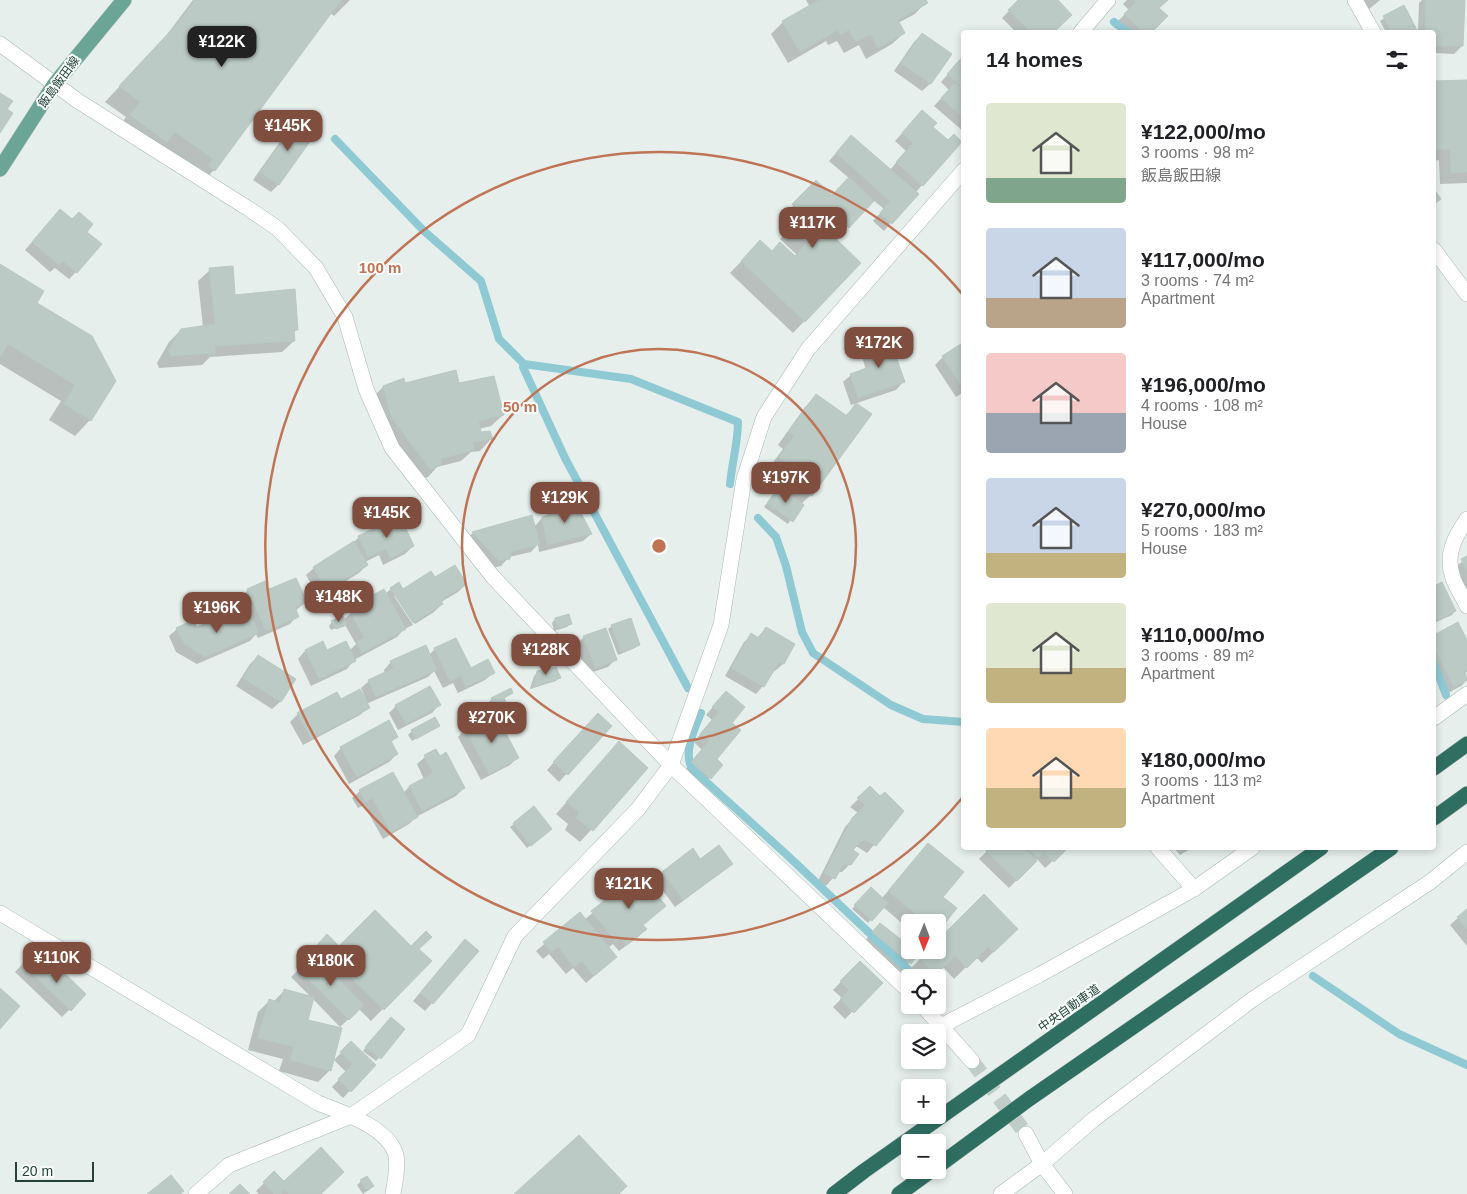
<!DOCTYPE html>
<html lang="en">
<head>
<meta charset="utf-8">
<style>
	body { margin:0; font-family:Arial,"Noto Sans JP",sans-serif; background:#f2f2f2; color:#202124; height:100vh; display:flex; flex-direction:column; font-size:19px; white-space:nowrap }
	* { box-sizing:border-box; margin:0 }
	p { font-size:16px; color:#757577 }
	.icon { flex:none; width:28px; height:28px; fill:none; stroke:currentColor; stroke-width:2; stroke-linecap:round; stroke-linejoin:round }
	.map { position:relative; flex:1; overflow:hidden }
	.details { position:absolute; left:961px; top:30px; width:475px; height:820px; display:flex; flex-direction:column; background:#fff; border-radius:5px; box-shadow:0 2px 8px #0003 }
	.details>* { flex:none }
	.needle { width:32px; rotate:181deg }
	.controls { position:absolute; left:901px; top:914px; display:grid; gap:10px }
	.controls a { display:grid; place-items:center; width:45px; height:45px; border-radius:5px; background:#fff; box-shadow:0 2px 8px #0003; font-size:25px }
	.scale { position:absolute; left:15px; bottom:12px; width:79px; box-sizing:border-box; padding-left:5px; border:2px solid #24423a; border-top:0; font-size:14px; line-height:18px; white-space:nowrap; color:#24423a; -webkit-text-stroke:4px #f7fbf9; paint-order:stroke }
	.price { position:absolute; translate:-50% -42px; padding:0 11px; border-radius:10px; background:#7f4e3f; color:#fff; font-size:16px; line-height:32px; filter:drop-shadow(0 1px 2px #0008) }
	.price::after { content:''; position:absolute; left:50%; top:30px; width:15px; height:11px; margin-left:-8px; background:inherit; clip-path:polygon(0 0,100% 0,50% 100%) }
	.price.active { background:#222; color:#fff }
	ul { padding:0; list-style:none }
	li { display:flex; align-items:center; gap:15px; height:125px; padding:0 25px }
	li span { display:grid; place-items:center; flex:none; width:140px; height:100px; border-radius:5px; color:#555 }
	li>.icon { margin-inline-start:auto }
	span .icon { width:60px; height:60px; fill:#fffc; stroke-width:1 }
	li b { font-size:21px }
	h2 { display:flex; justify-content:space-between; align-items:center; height:60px; padding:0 25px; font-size:21px }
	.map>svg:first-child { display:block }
	.shadow { fill:#0003 }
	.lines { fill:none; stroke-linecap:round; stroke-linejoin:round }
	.stream { stroke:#8ec9d4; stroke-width:8 }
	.building { fill:#bbcac4; stroke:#b8c9c2 }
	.minor-tunnel { stroke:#bfccc8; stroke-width:15; stroke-dasharray:15 8; stroke-linecap:butt }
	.minor-casing { stroke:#a8b8b2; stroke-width:16 }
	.major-casing { stroke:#c2cac8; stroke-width:16 }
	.highway-casing { stroke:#c2cac8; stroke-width:16 }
	.minor { stroke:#fff; stroke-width:15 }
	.major { stroke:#6aa596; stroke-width:15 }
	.highway { stroke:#2f6f62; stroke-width:15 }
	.ring { fill:none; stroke:#c07456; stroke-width:2.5 }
	.labels { text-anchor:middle; stroke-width:4; stroke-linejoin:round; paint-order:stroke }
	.street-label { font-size:12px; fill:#24423a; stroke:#f7fbf9 }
	.centre { fill:#c07456; stroke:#f7fbf9; stroke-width:2.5 }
	.ring-label { font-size:15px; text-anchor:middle; font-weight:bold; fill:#c07456; stroke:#f7fbf9; stroke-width:4; stroke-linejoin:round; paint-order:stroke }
</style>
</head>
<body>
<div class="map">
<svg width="1467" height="1194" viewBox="0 0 1467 1194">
	<rect width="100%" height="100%" fill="#e6efeb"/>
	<path class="shadow" d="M193,0H350L334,16L330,13L214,170L199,185L160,147L151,156L116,131L126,117L105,102L163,40Z
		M806,0H925L926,2L915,14L898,23L904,33L892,44L866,59L859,45L844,53L837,41L828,45L826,41L788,63L771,34L783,22L810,7Z
		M1020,0H1056L1070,15L1052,32H1016L1002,18Z
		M1127,0H1166L1158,8L1166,16L1151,32H1128L1117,22L1129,10L1123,4Z
		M1360,0H1380L1368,10Z
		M1422,0H1464L1462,46L1454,54L1434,53V32H1418L1419,3Z
		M1403,7L1415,30L1413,32H1386L1380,21Z
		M922,34L950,54L930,84L922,91L894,71L914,42Z
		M964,56V132L934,106L949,90L941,82Z
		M1467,81V183L1440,184L1439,160L1434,161V82Z
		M915,119L931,127L922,185L884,231L873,221L884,209L873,200L835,240L860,263L793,333L730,273L760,242L771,253L794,257L797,255L780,239L792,226L782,217L816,182L832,197L850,179L829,161L844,144L890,170L906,151L895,141Z
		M297,121L278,185L271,192L253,180L289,129Z
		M53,218L85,232L76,272L69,279L55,268L50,272L25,250Z
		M0,266L35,303L91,337L90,420L75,436L49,420L61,401L0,364Z
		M210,270L234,296L296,330L293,333L294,341L282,352L210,357L202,365L159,368L157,363L169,342L181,330L203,327L198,281Z
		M867,342L903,382L896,390L851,405L843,382L851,375L866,370L860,350Z
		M964,344V392L956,397L935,365L943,357Z
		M458,384L503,415L491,426L479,429L480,434L491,439L480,451L471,452L461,461L437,467L428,477L418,480L372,398L383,387Z
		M816,396L845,416L857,404L811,495L801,504L788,524L764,507L777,490L772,487L780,477L768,469L783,449L778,445L805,407Z
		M556,505L569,511L591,534L583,541L539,552L538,544L531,552L509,557L501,566L491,568L465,540L473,533L531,517L534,527L542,518L548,516L549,513Z
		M359,537L413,546L405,554L383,565L379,555L365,562L367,565L359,573L319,597L306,575L314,568L352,544Z
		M1467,558V599L1454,568Z
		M434,579L466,584L458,592L441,602L442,604L434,612L415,624L396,594L394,596L413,625L404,629L397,637L354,660L347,669L311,686L298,659L305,651L322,643L327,651L350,650L356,644L345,625L343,627V625L331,630L329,626L332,622L343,620L368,599L383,591L385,594L391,589L403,590Z
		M1441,584L1455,611L1452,615L1434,623V588Z
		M248,590L306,602L295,611L297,616L290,624L258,638L256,634L250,641L197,664L176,652L169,636L177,629H196L229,624L248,616L240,598Z
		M555,619L570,624L567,627L554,631L552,623Z
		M1458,624L1467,643V672H1465L1467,680L1461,686L1446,694L1434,670V636Z
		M612,626L639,644L635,648L618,655L608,629Z
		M766,628L794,644L783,664L775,671L773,670L763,686L756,694L725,676L744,642L752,635L757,638Z
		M584,637L616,659L608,667L587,674L576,645Z
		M435,649L470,669L493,673L485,680L458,693L453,683L443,688L434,671L428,677L366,704L368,708L360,715L303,745L290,722L298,714L341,701H364L366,700L361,688L369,681L385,674L384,670L391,662L429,655Z
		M258,656L294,679L280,702L272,709L236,686L250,664Z
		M537,673L559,678L556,681L530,689L534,676Z
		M512,693L503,699L510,712L497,721L488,703L492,699Z
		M719,700L730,723L715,759L721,765L702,786L684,771L702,750L694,742L712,720L706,715Z
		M439,705L432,713L398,730L389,713L396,706Z
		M487,718L492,727L518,757L510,765L481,780L458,737L465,729Z
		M590,722L610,727L559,782L547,770Z
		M438,726L412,741L408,735L412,731Z
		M397,736L390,743L397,754L389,762L349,784L334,756L341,748Z
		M619,743L647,768L580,842L565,830L568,824L556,814Z
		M435,751L464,788L456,796L416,817L409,824L383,839L364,805L358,808L352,798L360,791L403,793L409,787L424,779L417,764L425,757Z
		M870,788L879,797L903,811L867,853L856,846L851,851L850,864L842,872H838L826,886L818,881L845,827L858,813L850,807Z
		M514,824L547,833L527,848L510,827Z
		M929,845L941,897L955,908L938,930V922H910V930L883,907L868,923L852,909L871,888L882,898Z
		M990,848H1067L1045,868L1037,859L1009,888L979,859Z
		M1174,848H1192L1180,855Z
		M700,860L731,864L723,871L675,907L655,880L663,872Z
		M639,875L665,906L642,925L645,929L638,937L619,951L613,944L608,948V964L586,983L573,968L566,974L549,954L543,959L536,951L580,914L584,920Z
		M984,896L1017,929L982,963L976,957L954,979L943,967L932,978H915L908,971L929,950H938V942Z
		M1467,910V946L1450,925Z
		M880,924L902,942L910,933V950H921L898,975L862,944Z
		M327,936L339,948H411L418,949L430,961L371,1021L359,1009L340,1027L313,999L307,1020L330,1070L318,1082L279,1071L283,1059L248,1050L258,1012L269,1001L273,1002L284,991L312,998L291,977L309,960L306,957Z
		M457,949L432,1003L425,1011L413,1001Z
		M29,957L50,977L85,994L62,1017L15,972Z
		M860,962L881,983L845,1019L833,1007L842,998L833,990Z
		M387,1022L404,1029L376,1061L363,1051Z
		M351,1043L374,1065L343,1098L332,1087L346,1072L334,1060Z
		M274,1173L284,1183L320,1194H259L256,1191Z
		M366,1177L373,1186L363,1194L357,1185Z"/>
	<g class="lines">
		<path class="stream" d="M1114,22L1127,32
			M335,139L424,231L481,281L499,339L524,364L631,379L738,422C738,442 732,463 730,484
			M524,364L523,367L565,458L688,688
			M758,518L776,537L786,566L802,632L813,653L891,705L923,719L964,722
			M1434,663L1446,695
			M701,713C695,727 682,755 693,770L787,855L917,978
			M1313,976L1399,1034L1467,1065
			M938,996L940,999"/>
	</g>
	<path class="building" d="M195,0H341L215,171L208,165L213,159L175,132L167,142L130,115L140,102L119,86L178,23Z
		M819,0H926L928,3L898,20L905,33L878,48L871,34L856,42L849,30L840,35L838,30L800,52L782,21Z
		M1018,0H1058L1072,15L1054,32H1031L1008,10Z
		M1134,0H1168L1159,8L1168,16L1152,32H1143L1124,14L1136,2Z
		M1426,0H1465L1463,46H1434V32H1425Z
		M1404,5L1417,30L1413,32H1391L1383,16Z
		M922,33L952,54L931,84L901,63Z
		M964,55V89L947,74Z
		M1467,80V172L1451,173L1450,149L1434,150V81Z
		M955,83L964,91V118L941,98Z
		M0,93L13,101L7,109L13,113L0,133Z
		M922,110L937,123L933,127L948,140L954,134L962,142L923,186L896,162L913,143L902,133Z
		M297,120L316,133L279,185L260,172Z
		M851,135L919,194L892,224L880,213L890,201L836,153Z
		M849,177L874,201L849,228L845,224L833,236L861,263L805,322L741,261L760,240L772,251L780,242L795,256L807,243L791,227L803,214L792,204L816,180L832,195Z
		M1434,189L1441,199L1434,204Z
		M60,209L72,219L79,212L93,224L87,232L102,244L77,273L63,261L59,265L32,242Z
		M0,264L44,291L37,303L92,336L116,381L91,421L64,404L75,385L8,344L0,357Z
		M233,266L235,295L295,289L298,330H294L295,341L215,346V353L171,356L168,350L181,329L215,324L209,268Z
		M888,334L905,382L858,398L850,374L875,365L866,341Z
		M964,342V390L942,356Z
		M456,370L459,383L494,376L504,415L479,421L481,432L490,431L493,439L473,442L474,450L441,459V465L430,469L391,417L383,386L404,378L405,383Z
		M816,394L847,416L856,403L872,414L812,496L783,475L790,465L779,457L794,436L788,432Z
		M779,487L804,505L793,522L767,503Z
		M569,499L570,509H579L592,534L547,545L542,517L556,512V504Z
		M532,515L540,544L511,552L510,559L499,561L472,532Z
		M400,516L414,546L390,558L386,549L368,557L358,536Z
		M354,541L368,565L327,590L313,567Z
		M1467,556V571L1461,559Z
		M455,565L467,584L441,600L443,604L413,623L390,588L399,582L403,589L431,571L435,577Z
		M296,578L307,602L295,607L299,617L266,631L247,589L265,581L269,589Z
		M1442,582L1456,611L1438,620L1434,611V586Z
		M384,589L406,629L362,653L356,642L364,638L350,611L360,605L366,615L374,610L368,598Z
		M226,614L230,623L250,614L259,633L205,657L184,644L176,628L193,620L197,627Z
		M569,614L572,624L557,628L555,618Z
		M343,616L347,625L336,629L331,621Z
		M631,618L640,645L621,652L611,625Z
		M1458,622L1467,640V669L1465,670L1467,680L1454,687L1434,647V635Z
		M766,627L795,644L784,664L779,662L764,687L731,668L751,633L759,638Z
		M606,628L617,660L595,668L583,636Z
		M456,638L471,668L488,659L495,673L466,687L461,676L450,681L434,648Z
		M323,641L327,650L346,641L356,661L319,679L305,650Z
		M426,645L437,670L376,697L368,680L394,668L390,661Z
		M258,655L296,679L281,702L243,678Z
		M556,667L561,678L533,687L537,671Z
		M430,686L441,705L406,724L395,705Z
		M511,688L513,693L504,698L511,712L501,718L491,698Z
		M360,689L370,708L311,739L297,713L337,692L341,699Z
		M726,691L745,707L732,723L741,730L717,759L723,765L711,779L691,762L709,741L700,734L719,712L712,707Z
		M598,713L612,726L568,775L553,762Z
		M488,716L493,726L500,722L519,758L489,774L465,728Z
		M435,717L440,726L416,739L411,730Z
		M389,720L398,737L391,741L398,754L357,777L340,747Z
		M619,741L648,768L593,831L576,818L579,812L566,802Z
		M436,749L440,756L446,752L465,788L422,811L409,786L433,773L424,755Z
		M393,772L418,817L391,832L372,798L366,802L359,790Z
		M870,786L880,796L885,792L904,811L876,846L864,839L853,850L859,854L851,865L844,864L835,879L824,873L852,818L865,805L857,798Z
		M534,806L552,829L531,846L513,823Z
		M928,843L964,872L943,897L957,908L938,932V922H919L922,919L888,891Z
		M719,845L733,864L683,900L662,872L693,848L700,859Z
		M989,848H1024L1037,861L1017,881L986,851Z
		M1027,848H1068L1054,862L1044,852L1038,858Z
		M640,873L666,906L643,925L647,929L627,945L621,938L616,942L591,911Z
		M871,887L888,903L872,921L854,905Z
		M984,894L1018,929L994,952L988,947L967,968L955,956L936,975L919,958L927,950H938V940Z
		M1467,909V929L1457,917Z
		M375,910L411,946L426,931L432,937L419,949L432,961L384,1010L317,945L327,934L339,946Z
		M580,912L617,957L594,976L582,961L574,967L558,947L551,952L543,942Z
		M880,923L903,941L910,933V950H922L911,964L872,932Z
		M465,939L479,951L433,1004L420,993Z
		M313,953L364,1005L349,1020L298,969Z
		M29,956L50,976L58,967L86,994L71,1011L22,964Z
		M860,961L883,983L854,1013L840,999L849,990L840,981Z
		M0,988L20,1006L0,1029Z
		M284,989L314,997L308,1020L342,1028L331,1071L290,1060L294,1047L258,1038L269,999L280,1003Z
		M391,1017L405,1029L381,1059L365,1047Z
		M351,1041L376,1065L351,1092L338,1079L353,1064L340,1052Z
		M579,1135L627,1186L619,1194H514Z
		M321,1147L344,1172L321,1194H289L285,1190L281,1194H274L263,1182L274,1171L284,1181Z
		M171,1175L184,1191L180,1194H147Z
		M367,1176L374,1186L367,1191L360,1180Z
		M240,1184L250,1194H229Z"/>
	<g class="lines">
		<path class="minor-tunnel" d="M972,1061L1026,1134"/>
		<defs>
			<path id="minor" d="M1355,0L1373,32
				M1081,32L1108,0
				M0,44L78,101L249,209L277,228L316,268L345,317L366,389L392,448L493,577L671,765L910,992
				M1434,250L1467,294
				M1467,519C1454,538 1445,555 1453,578C1456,587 1463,597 1467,606
				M1434,718L1467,694
				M1158,848L1194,889
				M0,913L318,1103C342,1113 384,1125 395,1152C399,1162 395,1183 393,1194
				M922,1005L972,1061
				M941,1026L1039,975L1194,889L1252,848
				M1026,1134L1042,1164L1065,1194
				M196,1194L229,1165L351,1116L468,1035L515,936L638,809L671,765L721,625L744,479L764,417L808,349L964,170
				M1001,1194L1042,1164L1094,1119L1253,999L1430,882L1467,852"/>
			<path id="major" d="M0,169L54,85L124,0"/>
			<path id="highway" d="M1434,768L1467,744
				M1434,818L1467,794
				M938,1166L1029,1099L1391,848
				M834,1194L864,1171L1321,848
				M899,1194L932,1170"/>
		</defs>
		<use href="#minor" class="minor-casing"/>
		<use href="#major" class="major-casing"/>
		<use href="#highway" class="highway-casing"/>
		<use href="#minor" class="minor"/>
		<use href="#major" class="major"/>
		<use href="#highway" class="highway"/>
	</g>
	<g class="ring">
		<circle cx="659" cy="546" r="197"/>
		<path d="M963 797A394 394 0 1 1 963 295"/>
	</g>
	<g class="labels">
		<g class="street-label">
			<text transform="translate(59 82) rotate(-54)" y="4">飯島飯田線</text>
			<text transform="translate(1069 1008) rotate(-35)" y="4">中央自動車道</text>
		</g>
	</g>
	<circle cx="659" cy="546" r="8" class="centre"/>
	<g class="ring-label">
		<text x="380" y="273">100 m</text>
		<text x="520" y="412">50 m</text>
	</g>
</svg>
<div class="controls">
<a><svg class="needle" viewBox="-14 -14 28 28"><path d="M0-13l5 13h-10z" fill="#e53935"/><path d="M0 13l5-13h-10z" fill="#757577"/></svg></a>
<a><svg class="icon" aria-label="locate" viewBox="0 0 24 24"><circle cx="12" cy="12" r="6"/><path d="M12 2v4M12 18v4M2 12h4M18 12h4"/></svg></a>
<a><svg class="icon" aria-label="layers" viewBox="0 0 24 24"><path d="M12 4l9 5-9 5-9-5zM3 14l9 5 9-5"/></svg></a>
<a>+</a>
<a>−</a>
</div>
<div class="scale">20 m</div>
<b class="price active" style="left:222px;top:68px">¥122K</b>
<b class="price" style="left:288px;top:152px">¥145K</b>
<b class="price" style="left:813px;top:249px">¥117K</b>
<b class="price" style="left:879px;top:369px">¥172K</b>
<b class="price" style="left:786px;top:504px">¥197K</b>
<b class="price" style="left:565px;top:524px">¥129K</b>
<b class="price" style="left:387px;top:539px">¥145K</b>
<b class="price" style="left:339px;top:623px">¥148K</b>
<b class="price" style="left:217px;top:634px">¥196K</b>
<b class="price" style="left:546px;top:676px">¥128K</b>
<b class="price" style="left:492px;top:744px">¥270K</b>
<b class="price" style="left:629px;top:910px">¥121K</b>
<b class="price" style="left:57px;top:984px">¥110K</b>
<b class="price" style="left:331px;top:987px">¥180K</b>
<section class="details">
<h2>14 homes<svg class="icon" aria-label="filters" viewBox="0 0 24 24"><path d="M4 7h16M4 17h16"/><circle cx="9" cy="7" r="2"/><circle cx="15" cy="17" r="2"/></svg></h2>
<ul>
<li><span style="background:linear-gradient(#dfe7d0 75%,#7fa58c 0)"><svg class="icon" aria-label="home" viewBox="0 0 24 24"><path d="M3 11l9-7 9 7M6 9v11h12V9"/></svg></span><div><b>¥122,000/mo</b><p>3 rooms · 98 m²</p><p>飯島飯田線</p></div></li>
<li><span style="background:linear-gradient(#c9d6e8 70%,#b9a48a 0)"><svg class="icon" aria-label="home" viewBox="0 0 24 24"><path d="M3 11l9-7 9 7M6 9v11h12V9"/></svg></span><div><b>¥117,000/mo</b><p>3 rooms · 74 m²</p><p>Apartment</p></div></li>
<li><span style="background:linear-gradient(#f6c9c9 60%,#9aa5b1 0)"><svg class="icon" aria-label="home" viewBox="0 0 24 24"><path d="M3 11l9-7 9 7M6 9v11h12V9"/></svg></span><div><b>¥196,000/mo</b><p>4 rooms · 108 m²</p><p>House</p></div></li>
<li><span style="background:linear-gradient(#c9d6e8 75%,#c2b280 0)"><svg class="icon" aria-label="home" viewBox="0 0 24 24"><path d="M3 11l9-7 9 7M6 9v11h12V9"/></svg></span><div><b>¥270,000/mo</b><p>5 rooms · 183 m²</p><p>House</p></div></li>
<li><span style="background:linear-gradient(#dfe7d0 65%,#c2b280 0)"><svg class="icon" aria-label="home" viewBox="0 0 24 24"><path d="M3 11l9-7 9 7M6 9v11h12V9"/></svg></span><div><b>¥110,000/mo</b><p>3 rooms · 89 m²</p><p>Apartment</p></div></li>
<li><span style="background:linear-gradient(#ffd9b3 60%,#c2b280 0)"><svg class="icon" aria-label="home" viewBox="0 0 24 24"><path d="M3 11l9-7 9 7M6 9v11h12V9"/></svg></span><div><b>¥180,000/mo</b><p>3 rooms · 113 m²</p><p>Apartment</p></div></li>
</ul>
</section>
</div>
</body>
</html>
